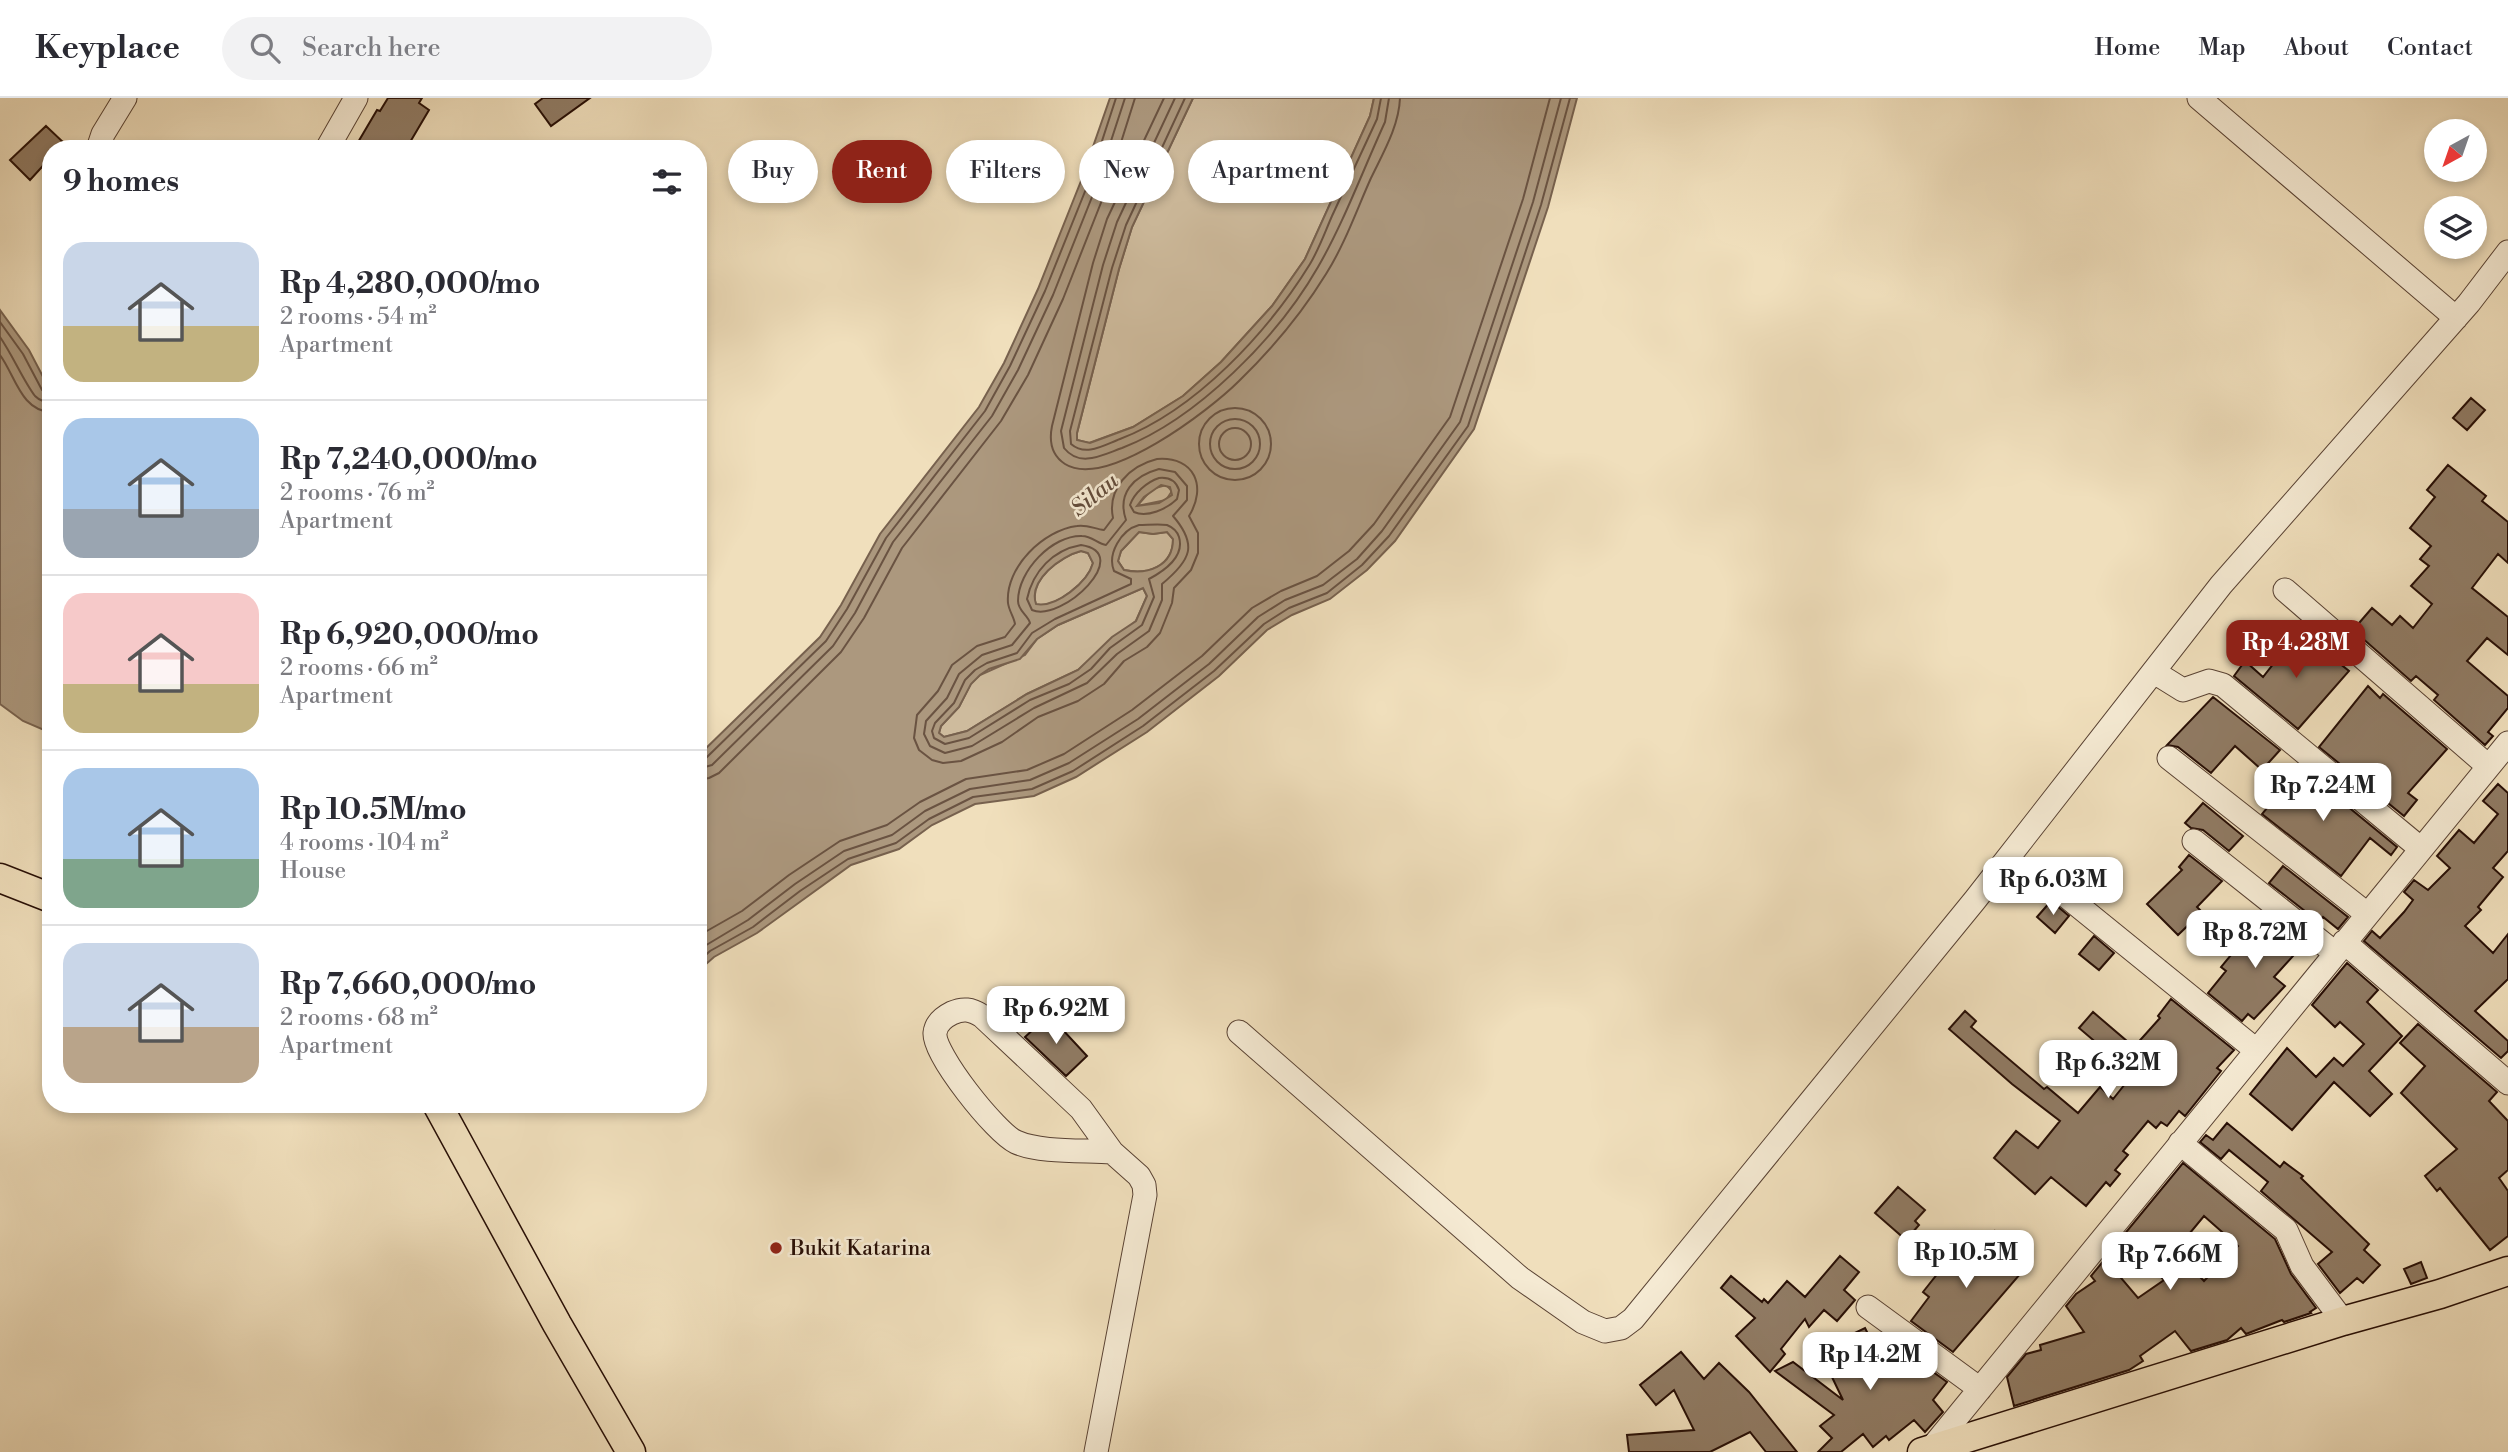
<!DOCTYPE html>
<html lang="en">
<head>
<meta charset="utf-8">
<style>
	body { margin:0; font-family:"Libre Bodoni",serif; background:#f2f2f3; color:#2b2b33; height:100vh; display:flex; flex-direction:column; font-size:26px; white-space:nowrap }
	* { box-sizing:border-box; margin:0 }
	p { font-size:23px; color:#7c7c81 }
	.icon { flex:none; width:38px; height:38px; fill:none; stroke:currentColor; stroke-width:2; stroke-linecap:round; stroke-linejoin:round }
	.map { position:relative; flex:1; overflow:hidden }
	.details { position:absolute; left:42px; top:42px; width:665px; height:973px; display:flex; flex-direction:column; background:#fff; border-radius:28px; box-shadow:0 4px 10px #0003 }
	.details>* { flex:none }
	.guide { position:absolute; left:728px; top:42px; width:665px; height:63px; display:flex; gap:14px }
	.needle { width:46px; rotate:220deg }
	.fabs { position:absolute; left:2424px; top:21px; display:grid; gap:14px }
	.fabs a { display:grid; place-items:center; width:63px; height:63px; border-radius:50%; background:#fff; box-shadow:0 4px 10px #0003; font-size:35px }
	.price { position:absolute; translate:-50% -60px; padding:0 16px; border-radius:14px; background:#fff; color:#222; font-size:23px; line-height:46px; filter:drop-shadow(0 2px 4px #0008) }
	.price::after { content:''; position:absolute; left:50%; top:42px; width:21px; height:16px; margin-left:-10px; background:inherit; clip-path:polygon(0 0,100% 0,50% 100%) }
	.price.on { background:#8f2418; color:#fff }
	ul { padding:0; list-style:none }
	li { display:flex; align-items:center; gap:21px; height:175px; padding:0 21px }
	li+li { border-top:2px solid #e1e1e2 }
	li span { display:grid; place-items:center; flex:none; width:196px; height:140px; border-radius:21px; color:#555 }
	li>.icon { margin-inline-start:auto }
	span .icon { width:84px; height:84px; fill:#fffc; stroke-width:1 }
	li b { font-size:30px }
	h2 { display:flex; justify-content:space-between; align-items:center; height:84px; padding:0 21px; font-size:30px }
	.pill { padding:0 24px; border-radius:32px; background:#fff; box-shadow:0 4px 10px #0003; font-size:24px; line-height:63px }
	.pill.on { background:#8f2418; color:#fff }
	header { display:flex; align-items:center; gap:42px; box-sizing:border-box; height:98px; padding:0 35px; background:#fff; border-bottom:2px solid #e1e1e2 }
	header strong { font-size:33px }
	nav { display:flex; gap:38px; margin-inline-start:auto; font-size:24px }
	.search { width:490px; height:63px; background:#f2f2f3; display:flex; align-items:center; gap:18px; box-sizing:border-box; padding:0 24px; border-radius:38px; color:#7c7c81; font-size:26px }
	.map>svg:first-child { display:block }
	.green { fill:#cebb9d; stroke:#7a6451; stroke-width:2 }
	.water { fill:#ac987e; stroke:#77614e; stroke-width:2; fill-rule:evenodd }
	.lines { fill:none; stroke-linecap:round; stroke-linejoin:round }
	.shore { stroke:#6a5342; stroke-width:2 }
	.building { fill:#907b64; stroke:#270e05; stroke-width:2; fill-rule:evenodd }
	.minor-casing { stroke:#594233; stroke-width:25 }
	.major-casing { stroke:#270e05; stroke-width:31 }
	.minor { stroke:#f5ead3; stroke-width:23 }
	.major { stroke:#f0dfbc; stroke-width:28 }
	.poi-dot { fill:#8f2418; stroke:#f5ead3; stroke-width:2.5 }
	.labels { text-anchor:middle; stroke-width:5; stroke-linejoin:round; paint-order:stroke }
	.poi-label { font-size:21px; fill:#270e05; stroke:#f5ead3; text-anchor:start }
	.water-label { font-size:23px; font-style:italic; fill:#634c3b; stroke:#f5ead3 }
</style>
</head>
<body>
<header>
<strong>Keyplace</strong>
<div class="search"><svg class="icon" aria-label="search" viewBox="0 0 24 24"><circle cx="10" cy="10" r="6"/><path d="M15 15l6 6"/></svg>Search here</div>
<nav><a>Home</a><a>Map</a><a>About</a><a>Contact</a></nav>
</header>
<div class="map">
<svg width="2508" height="1354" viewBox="0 0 2508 1354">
	<rect width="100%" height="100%" fill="#f0dfbc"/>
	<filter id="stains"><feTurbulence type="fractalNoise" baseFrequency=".00286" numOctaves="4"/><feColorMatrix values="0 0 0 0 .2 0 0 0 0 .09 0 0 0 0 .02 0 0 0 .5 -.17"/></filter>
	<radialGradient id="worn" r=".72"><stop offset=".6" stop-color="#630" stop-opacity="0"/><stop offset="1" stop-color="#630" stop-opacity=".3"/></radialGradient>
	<path class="green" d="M1193,0H1374L1370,18L1305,161L1272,208L1221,264L1183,298L1133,329L1089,345L1077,342V335L1119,171L1132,129Z
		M1166,387L1172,393L1166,402L1137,408L1152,391Z
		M1139,434L1153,436L1167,434L1173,441C1173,469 1147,477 1124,472L1118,463L1121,453Z
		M1081,453L1088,455L1093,465C1088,484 1056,510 1036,507C1028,482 1061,458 1081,453Z
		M1143,490L1147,498L1136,523L1078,572L1027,596L967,633L944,639L939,635L941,628L959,609L971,585L980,577L1025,557L1037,541L1058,527Z"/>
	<path class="water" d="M1110,0H1193L1132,129L1119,171L1077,335V342L1090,345L1133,329L1183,298L1221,264L1272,208L1305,161L1370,18L1374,0H1577L1548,109L1474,331L1395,443L1367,472L1330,501L1292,517L1267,532L1219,578L1147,634L1076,679L1034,698L975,706L932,727L899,751L851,767L757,835L714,859L698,873V658L820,539L841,507L880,436L979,309L1004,265L1038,191L1081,83ZM1161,387L1170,389L1172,397L1159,405L1137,408L1144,399ZM1139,434L1153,436L1167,434L1173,441C1173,469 1147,477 1124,472L1118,463L1121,453ZM1081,453L1088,455L1093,465C1088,484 1056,510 1036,506C1028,482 1061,458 1081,453ZM1143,490L1147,498L1136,523L1112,539L1078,572L1027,596L967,633L944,639L939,635L941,628L959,609L971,586L980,577L989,571L1020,561L1037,541L1058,527Z
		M0,212L29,252L51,294V635L23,623L0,606Z"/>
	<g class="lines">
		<path class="shore" d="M1164,0L1107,121L1093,165L1052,328C1049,343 1051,357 1065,366C1106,392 1210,312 1239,283C1272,251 1302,215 1326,176C1345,146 1357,111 1371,80C1383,55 1399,28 1400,0
			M1175,0L1117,124L1103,167L1061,333L1064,350C1080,370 1102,357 1122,350C1197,321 1278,239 1318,169C1344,124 1363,72 1385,24L1389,0
			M1185,0L1126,127L1112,170L1070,333L1071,346C1086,359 1104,347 1120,341C1196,312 1268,234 1310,166C1319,151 1325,134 1332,118C1347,85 1362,53 1377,21L1381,0
			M0,224L23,256L42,292L51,295
			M0,239C12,256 24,284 35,298C40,303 45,304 51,304
			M0,257C15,277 21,313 51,314
			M1199 346a36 36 0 1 1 72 0a36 36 0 1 1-72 0Z
			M1210 346a25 25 0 1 1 50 0a25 25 0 1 1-50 0Z
			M1219 346a16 16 0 1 1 32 0a16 16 0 1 1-32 0Z
			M1157,361C1195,358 1207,389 1189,418L1198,435V455L1191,472L1174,490L1172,505L1160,535L1147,549L1124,563L1104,586L1078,603L1038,619L1002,644L961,663L943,665L932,662L919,652L914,640L917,617L938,593L952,567L977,548L1005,539L1015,526C1014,519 1009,513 1008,505C1005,469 1044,432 1077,428C1086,426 1095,431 1104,432L1113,420C1107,391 1129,368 1157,361Z
			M1159,371L1175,374L1187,388V402L1173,418C1198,447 1191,462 1162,486V502L1149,533L1117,556L1087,585L1034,610L972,648L945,655L930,648L924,636L926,623L947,600L959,576L982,557L1012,547L1030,525C1028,517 1018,513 1018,503C1018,473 1052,437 1082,438C1092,438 1098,446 1106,447L1126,422C1117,396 1133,378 1159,371Z
			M1159,380C1169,379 1176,383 1179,392L1177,401C1167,411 1147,420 1134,414L1130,407C1134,395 1147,384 1159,380Z
			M1139,427C1147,427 1159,426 1167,427C1172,429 1177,433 1179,439C1185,459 1164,473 1149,481L1154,499L1142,527L1110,550L1091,571L1069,586L1030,602L969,640L945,646L934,640L932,633L935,625L954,605L965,582L975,572L987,565L1017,555L1032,535L1055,521L1131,486V481L1114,473C1107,456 1121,432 1139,427Z
			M1081,447C1135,455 1062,525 1032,512L1027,501C1033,473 1053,452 1081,447Z
			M698,663L706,660L826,543L847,511L886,440L985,313L1010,268L1045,193L1088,86L1116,0
			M698,671L712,667L833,548L855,515L893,444L992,318L1018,272L1053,197L1096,89L1125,0
			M698,682L709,680L719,675L841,554L864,520L902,450L1001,323L1028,277L1063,201L1106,92L1135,0
			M698,838L742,813L789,777L840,743L887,727L920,704L966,681L1027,672L1064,656L1132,612L1202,558L1252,510L1281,493L1317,478L1349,453L1374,426L1450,319L1523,101L1550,0
			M698,852L748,822L795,786L844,753L892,737L925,713L970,691L1030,682L1069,665L1138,621L1209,566L1258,519L1285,502L1323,487L1357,461L1382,433L1460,324L1533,104L1561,0
			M698,864L710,853L753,829L800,793L848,761L896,745L929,721L973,699L1032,691L1073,673L1143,628L1214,573L1264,526L1289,510L1327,495L1362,467L1389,438L1468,328L1541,107L1570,0"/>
	</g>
	<path class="building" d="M388,0H422L419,5L429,12L406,51H354L377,12L380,13Z
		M543,0H590L551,28L535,6Z
		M46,28L64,45L59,51H51V59L30,82L10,62Z
		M2471,300L2485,312L2467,332L2453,320Z
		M2448,367L2486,398L2482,403L2508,424V465L2498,456L2472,490L2508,519V557L2487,540L2467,563L2508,598V610L2488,634L2493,638L2485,647L2434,602L2438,597L2416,578L2411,583L2353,532L2372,510L2392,527L2400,518L2413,530L2432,506L2411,488L2429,468L2420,461L2431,448L2410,430L2435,399L2427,392Z
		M2299,533L2349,573L2298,631L2234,578L2245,563L2263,579Z
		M2368,588L2380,600L2383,596L2447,651L2408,695L2417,702L2404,718L2319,649Z
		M2213,599L2280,652L2262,672L2235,648L2211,675L2178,649L2167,647Z
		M2302,671L2397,749L2391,757L2370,740L2341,778L2262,716L2271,705L2274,707Z
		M2498,686L2508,695V753L2493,770L2503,779L2478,809L2481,812L2465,828L2493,855L2508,836V881L2475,913L2508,943V953L2501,960L2364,843L2372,833L2380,840L2404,814L2413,802L2404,794L2414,782L2428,792L2450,770L2437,758L2459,732L2474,745L2498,716L2483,703Z
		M2203,705L2243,738L2229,753L2203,732L2191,730L2185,725Z
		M2189,757L2222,783L2197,809L2202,814L2178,837L2147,806L2182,772L2179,769Z
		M2283,768L2348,819L2338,831L2323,819L2319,824L2269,785Z
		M2051,803L2069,818L2055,835L2037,819Z
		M2264,817L2303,847L2274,879L2285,888L2254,921L2248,916L2242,923L2208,895L2226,873L2221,869Z
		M2094,838L2114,855L2099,872L2079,856Z
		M2347,865L2378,892L2367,904L2402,938L2369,973L2392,996L2370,1018L2334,984L2292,1032L2250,996L2287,950L2316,979L2334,960L2343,968L2364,946L2340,924L2335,929L2312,907Z
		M2171,901L2234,952L2217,970L2221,973L2185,1018L2179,1013L2167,1028L2161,1024L2156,1030L2148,1023L2123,1053L2128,1057L2115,1072L2120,1076L2110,1088L2106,1084L2086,1108L2051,1079L2035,1096L1994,1060L2016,1033L2038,1050L2060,1023L2012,986L1949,931L1965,913L1976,923L1971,929L2044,991L2047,989L2078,1015L2100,989L2113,1001L2133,976L2079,930L2093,914L2134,949L2160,920L2158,918Z
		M1049,917L1087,958L1066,978L1025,939Z
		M2418,926L2497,994L2489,1003L2508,1023V1072L2499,1080L2508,1093V1138L2490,1152L2440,1090L2437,1093L2425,1078L2457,1051L2401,995L2425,968L2400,945Z
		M2227,1025L2280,1069L2284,1064L2303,1078L2301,1080L2369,1146L2364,1152L2380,1167L2363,1185L2357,1180L2340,1195L2318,1166L2332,1154L2261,1093L2268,1084L2229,1052L2221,1061L2200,1044L2206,1037L2213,1042Z
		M2183,1065L2275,1141L2291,1176L2316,1210L2310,1214L2311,1215L2284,1224L2282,1222L2246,1236L2241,1230L2227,1242L2191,1253L2175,1233L2140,1258L2143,1263L2129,1272L2014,1308L2007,1279L2026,1256L2041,1252L2040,1247L2084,1234L2066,1208L2076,1196L2095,1183L2091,1178L2105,1161L2138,1200L2164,1182L2161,1179L2165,1175L2122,1139ZM2204,1118L2238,1148L2204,1183L2175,1153Z
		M1898,1089L1925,1112L1915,1123L1919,1127L1906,1142L1875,1115Z
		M1995,1133L2013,1146L2007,1154L2027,1168L1953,1254L1911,1223L1929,1199L1923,1194L1942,1170L1932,1163L1948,1143L1974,1162Z
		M1840,1158L1859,1174L1844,1192L1855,1202L1837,1223L1824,1212L1809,1229L1805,1221L1781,1251L1785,1256L1770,1274L1736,1238L1755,1220L1721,1190L1731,1178L1762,1204L1764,1201L1768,1205L1787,1183L1805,1199Z
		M2421,1164L2427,1180L2411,1186L2404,1171Z
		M1865,1230L1883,1266L1897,1248L1947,1284L1933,1302L1943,1314L1925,1334L1914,1322L1889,1342L1886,1338L1873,1349L1863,1336L1841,1354H1818L1832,1340L1820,1328L1834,1317L1775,1273L1793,1264L1843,1302L1819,1252Z
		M1681,1254L1704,1281L1719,1265L1749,1294L1797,1354H1766L1750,1334L1710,1354H1629L1627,1337L1694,1332L1674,1292L1656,1307L1640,1287Z"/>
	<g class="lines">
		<defs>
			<path id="minor" d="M2199,0L2456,220
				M98,51L103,36L125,0
				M327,51L356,0
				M2285,492L2488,668
				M2154,574L2183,592L2209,583L2223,587L2420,750
				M2169,660L2367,816
				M2194,743L2335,855
				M2060,793L2256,952
				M2344,844L2508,985
				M1239,934L1520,1180L1583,1224L1605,1233L1621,1230L1633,1221L1975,802L2221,487L2469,205L2508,154
				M2180,1045L2286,1132L2302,1168L2343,1223
				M1868,1209L1980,1291
				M1930,1352L2508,645
				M1096,1354L1145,1097L1144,1087L1139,1078L1112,1054L1081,1011L982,918C971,911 963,910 952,915C944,919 936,925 935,935C933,956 996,1035 1016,1044C1040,1055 1085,1052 1112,1054"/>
			<path id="major" d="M0,780L51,800
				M437,1006L557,1226L631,1354
				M1922,1354L2343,1223L2440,1196L2508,1173"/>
		</defs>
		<use href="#minor" class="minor-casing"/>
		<use href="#major" class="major-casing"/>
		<use href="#minor" class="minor"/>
		<use href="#major" class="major"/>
	</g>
	<circle class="poi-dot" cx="776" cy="1150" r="7"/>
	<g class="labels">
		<g class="poi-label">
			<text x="790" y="1157">Bukit Katarina</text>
		</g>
		<g class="water-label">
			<text transform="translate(1094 396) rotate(-39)" y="8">Silau</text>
		</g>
	</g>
	<rect width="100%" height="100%" filter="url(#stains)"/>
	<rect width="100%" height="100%" fill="url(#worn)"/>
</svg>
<div class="fabs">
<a><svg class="needle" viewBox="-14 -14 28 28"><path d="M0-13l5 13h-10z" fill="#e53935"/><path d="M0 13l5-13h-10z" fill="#7c7c81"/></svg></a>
<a><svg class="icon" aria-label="layers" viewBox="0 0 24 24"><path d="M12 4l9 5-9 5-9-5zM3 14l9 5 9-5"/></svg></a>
</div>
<b class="price on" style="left:2296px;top:582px">Rp 4.28M</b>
<b class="price" style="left:2323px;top:725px">Rp 7.24M</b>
<b class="price" style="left:2053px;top:819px">Rp 6.03M</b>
<b class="price" style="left:2255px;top:872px">Rp 8.72M</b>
<b class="price" style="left:1056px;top:948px">Rp 6.92M</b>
<b class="price" style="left:2108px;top:1002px">Rp 6.32M</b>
<b class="price" style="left:1966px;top:1192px">Rp 10.5M</b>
<b class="price" style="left:2170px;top:1194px">Rp 7.66M</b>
<b class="price" style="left:1870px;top:1294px">Rp 14.2M</b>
<div class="guide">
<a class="pill">Buy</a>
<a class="pill on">Rent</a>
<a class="pill">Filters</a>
<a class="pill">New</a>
<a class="pill">Apartment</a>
</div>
<section class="details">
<h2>9 homes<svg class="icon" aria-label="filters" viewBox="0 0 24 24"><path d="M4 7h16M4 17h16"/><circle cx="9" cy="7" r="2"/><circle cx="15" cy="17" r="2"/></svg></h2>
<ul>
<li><span style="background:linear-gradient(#c9d6e8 60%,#c2b280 0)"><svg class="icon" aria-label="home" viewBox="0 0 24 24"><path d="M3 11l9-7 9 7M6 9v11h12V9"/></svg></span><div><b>Rp 4,280,000/mo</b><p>2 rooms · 54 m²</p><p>Apartment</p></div></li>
<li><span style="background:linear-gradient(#a9c7e8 65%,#9aa5b1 0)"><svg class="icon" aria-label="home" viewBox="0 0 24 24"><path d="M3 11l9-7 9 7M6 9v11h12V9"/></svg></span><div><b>Rp 7,240,000/mo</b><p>2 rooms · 76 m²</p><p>Apartment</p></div></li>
<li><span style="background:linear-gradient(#f6c9c9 65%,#c2b280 0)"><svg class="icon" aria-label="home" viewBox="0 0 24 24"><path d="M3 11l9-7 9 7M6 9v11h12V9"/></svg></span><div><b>Rp 6,920,000/mo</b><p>2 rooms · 66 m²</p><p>Apartment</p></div></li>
<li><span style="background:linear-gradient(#a9c7e8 65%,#7fa58c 0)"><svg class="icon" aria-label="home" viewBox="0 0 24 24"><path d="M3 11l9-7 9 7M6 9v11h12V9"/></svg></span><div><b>Rp 10.5M/mo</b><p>4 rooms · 104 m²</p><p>House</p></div></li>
<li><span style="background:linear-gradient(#c9d6e8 60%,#b9a48a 0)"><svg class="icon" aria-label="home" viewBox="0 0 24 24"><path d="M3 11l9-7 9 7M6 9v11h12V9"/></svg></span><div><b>Rp 7,660,000/mo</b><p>2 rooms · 68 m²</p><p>Apartment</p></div></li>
</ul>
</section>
</div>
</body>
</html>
